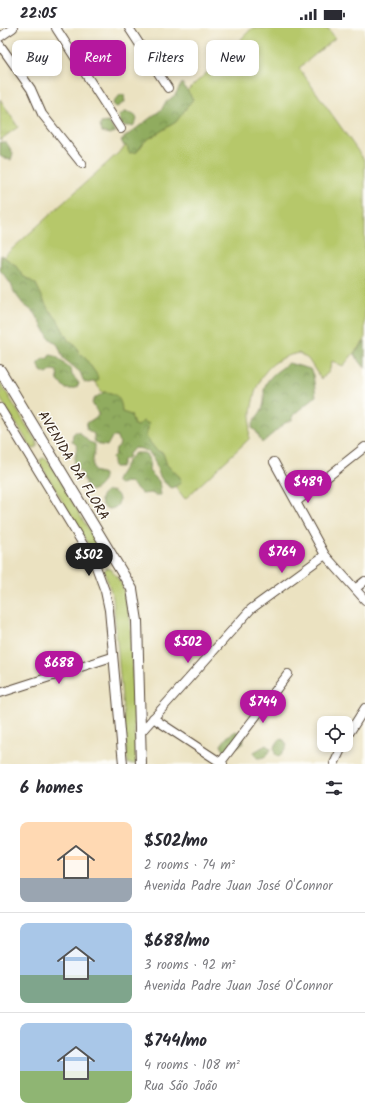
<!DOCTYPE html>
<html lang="en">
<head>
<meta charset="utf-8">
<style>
	body { margin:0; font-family:Kalam,sans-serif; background:#f7f7f7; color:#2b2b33; height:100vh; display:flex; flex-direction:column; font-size:15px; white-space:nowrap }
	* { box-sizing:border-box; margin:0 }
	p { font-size:13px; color:#7c7c81 }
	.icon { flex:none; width:22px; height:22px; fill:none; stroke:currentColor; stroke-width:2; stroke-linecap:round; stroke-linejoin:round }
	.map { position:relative; height:736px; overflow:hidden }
	.drawer { display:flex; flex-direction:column; background:#fff; flex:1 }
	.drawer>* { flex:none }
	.banner { position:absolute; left:12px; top:12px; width:341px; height:36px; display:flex; gap:8px }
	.fabs { position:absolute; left:317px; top:688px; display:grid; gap:8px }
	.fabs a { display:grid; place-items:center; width:36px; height:36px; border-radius:8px; background:#fff; box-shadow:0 2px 6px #0003; font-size:20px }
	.price { position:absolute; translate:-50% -34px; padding:0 9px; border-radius:14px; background:#b5179e; color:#fff; font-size:13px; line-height:26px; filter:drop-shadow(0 1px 2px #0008) }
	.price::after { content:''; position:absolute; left:50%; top:24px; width:12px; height:9px; margin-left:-6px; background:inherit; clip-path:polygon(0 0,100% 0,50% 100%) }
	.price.on { background:#222; color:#fff }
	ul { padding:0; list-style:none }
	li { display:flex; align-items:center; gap:12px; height:100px; padding:0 20px }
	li+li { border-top:1px solid #e1e1e2 }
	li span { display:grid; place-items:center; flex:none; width:112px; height:80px; border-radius:8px; color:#555 }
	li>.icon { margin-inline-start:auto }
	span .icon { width:48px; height:48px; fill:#fffc; stroke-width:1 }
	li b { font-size:17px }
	h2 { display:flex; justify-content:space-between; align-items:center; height:48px; padding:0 20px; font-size:17px }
	.pill { padding:0 14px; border-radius:8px; background:#fff; box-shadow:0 2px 6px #0003; font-size:14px; line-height:36px }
	.pill.on { background:#b5179e; color:#fff }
	.status { display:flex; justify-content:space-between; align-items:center; height:28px; padding:0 20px; background:#fff; direction:ltr }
	.status svg { height:11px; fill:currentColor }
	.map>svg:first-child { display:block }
	.green { fill:#b6c86b; stroke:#787944 }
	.forest { fill:url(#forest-crowns); stroke:#666b3e }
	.park { fill:url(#park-tufts); stroke:#787944 }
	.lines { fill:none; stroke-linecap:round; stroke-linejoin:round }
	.minor-casing { stroke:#554636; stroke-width:10 }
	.major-casing { stroke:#554636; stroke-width:12 }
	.minor { stroke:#fff; stroke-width:8 }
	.major { stroke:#fff; stroke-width:10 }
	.labels { text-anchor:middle; stroke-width:3; stroke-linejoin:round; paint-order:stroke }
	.street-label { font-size:14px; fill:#3b2a1e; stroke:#fdfcf7 }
</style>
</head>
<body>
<div class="status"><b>22:05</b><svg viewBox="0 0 49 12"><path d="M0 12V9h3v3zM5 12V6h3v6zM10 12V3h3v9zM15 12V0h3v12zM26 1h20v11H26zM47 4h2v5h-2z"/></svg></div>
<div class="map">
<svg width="365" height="736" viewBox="0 0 365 736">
	<defs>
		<pattern id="forest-crowns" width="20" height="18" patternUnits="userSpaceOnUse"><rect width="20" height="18" fill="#90ac5f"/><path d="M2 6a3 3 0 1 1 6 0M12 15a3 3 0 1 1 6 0" fill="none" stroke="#778c4e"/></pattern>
		<pattern id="park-tufts" width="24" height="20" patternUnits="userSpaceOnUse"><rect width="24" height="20" fill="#b6c86b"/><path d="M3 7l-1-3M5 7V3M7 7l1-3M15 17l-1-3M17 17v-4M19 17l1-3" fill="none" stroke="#9dac5c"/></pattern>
	</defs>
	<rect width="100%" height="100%" fill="#fdfcf7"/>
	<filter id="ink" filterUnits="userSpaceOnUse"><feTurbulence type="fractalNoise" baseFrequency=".025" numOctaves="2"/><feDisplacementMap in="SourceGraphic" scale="8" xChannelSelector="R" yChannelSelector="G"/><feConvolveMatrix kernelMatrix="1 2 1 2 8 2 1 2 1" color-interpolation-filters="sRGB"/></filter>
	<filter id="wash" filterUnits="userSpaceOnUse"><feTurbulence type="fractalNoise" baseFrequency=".012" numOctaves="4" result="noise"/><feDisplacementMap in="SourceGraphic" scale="16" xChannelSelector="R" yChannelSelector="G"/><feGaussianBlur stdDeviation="0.9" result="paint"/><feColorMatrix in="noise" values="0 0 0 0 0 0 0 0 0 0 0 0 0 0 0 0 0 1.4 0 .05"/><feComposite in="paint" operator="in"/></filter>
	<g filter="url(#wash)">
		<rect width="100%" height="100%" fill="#ebe2c1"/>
		<path class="green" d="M252,0H328L335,10L299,40L365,133V312L343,338L332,333L329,344L321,351L308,331L299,325C254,333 251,373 249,411L185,471L0,232L223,30Z
			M0,354L37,415V419L33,421L31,419L0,370Z
			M43,430L47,431L106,531V533L95,528L41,437L40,432Z
			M107,540L111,541L122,557L130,591L136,736H128L113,569L104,543Z"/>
		<path class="forest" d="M39,13L41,17L32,23H27L26,16L31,14L34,16Z
			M76.5 18a4.5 4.5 0 1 1 9 0a4.5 4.5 0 1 1-9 0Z
			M182,55L193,71L176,94L145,113L137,124L129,125L127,118H124L121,112L162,81L165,75L175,67Z
			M120,67H124L125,74L117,79L114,78L113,75Z
			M125,84C131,85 136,86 137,92L133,98H122L119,88Z
			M108,94L116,104L109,106L102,104L100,98L101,95Z
			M0,114H6L13,125L11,132L5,131L0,128Z
			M1,227L15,237L23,248L36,256L48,281L57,291L68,312L77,319L79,326L83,327L97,347L98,353L88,355L84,354L80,344L63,330L58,317L49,310L35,285L23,276L14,264L11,256L0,242Z
			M365,313V340L354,326Z
			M50,327C59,327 63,337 71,341L72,347L79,355L78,358L73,361H66L58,353L57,343L52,342L47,346L41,343L38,335L44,330L47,331Z
			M289,335L310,341L313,347L316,368L293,387L292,392L285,395L262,415L256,403L252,400C253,391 259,388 262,381C265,374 264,369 264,362C266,349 279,342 289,335Z
			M104,364C117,364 122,372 122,384L131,387L134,397L138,398L143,393L149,396L146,409L156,422L163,425L167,437L180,449L181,455L172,460C148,448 165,421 134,420L129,426V429L123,432L121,439H114L112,429L115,427L116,420L119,418L120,415L116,409H112L107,418L101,417L94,413V406L86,401L87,395L99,387L92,375L95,370Z
			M75,404H79L89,414L95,416C96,425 90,435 94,443L104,446C105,453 98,461 91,463L86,458L82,445L77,441L74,435L77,418L72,413L73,406Z
			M135,425H145L150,433L149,443L159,453L161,467H155L151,465L142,466L130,454L120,457L117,455V450C124,442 126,432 135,425Z
			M101 472a9 9 0 1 1 18 0a9 9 0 1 1-18 0Z
			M236,703L244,709L243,716L224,724L221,717L227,709Z
			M280,711L284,712L287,718L279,729L275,726L274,719Z
			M266,717L271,721C268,728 264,730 257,730L254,724Z"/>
		<path class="park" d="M0,71L18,99L0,112Z"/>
	</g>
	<g filter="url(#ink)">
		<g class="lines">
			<defs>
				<path id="minor" d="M56,0L121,101
					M129,0L168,60
					M0,9L13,0
					M0,17L31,61L42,86L82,136
					M0,380L95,536L105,563L109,582L123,736
					M274,434L325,527L365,572
					M296,474L365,419
					M355,561L365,553
					M0,665L112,629
					M153,690L223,736
					M141,704L251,581L325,527
					M346,710L365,680
					M221,734L288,646
					M334,736L343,717"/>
				<path id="major" d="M0,342L132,561L137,593L141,736"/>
			</defs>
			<use href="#minor" class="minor-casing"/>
			<use href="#major" class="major-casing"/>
			<use href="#minor" class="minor"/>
			<use href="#major" class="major"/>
		</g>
	</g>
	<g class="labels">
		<g class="street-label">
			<text transform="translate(74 437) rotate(59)" y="5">AVENIDA DA FLORA</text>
		</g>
	</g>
</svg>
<div class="fabs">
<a><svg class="icon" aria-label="locate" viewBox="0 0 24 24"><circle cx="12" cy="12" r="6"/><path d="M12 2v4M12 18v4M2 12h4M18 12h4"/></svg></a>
</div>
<b class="price" style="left:308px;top:476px">$489</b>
<b class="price" style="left:282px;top:546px">$764</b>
<b class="price on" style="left:89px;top:549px">$502</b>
<b class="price" style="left:188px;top:636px">$502</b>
<b class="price" style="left:59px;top:657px">$688</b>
<b class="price" style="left:263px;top:696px">$744</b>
<div class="banner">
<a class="pill">Buy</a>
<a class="pill on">Rent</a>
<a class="pill">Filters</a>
<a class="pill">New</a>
</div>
</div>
<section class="drawer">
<h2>6 homes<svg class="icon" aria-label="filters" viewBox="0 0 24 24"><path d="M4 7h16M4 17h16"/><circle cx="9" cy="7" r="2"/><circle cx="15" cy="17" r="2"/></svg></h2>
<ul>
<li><span style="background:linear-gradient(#ffd9b3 70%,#9aa5b1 0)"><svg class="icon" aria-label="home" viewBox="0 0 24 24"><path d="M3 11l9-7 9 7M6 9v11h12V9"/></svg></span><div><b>$502/mo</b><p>2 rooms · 74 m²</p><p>Avenida Padre Juan José O'Connor</p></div></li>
<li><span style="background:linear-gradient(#a9c7e8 65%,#7fa58c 0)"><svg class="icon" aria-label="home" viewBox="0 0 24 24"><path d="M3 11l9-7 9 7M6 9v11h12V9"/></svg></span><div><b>$688/mo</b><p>3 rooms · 92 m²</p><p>Avenida Padre Juan José O'Connor</p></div></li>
<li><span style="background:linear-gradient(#a9c7e8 60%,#8fb573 0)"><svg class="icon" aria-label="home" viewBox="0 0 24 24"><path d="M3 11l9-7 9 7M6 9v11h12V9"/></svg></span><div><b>$744/mo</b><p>4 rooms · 108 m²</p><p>Rua São João</p></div></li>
</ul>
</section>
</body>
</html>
